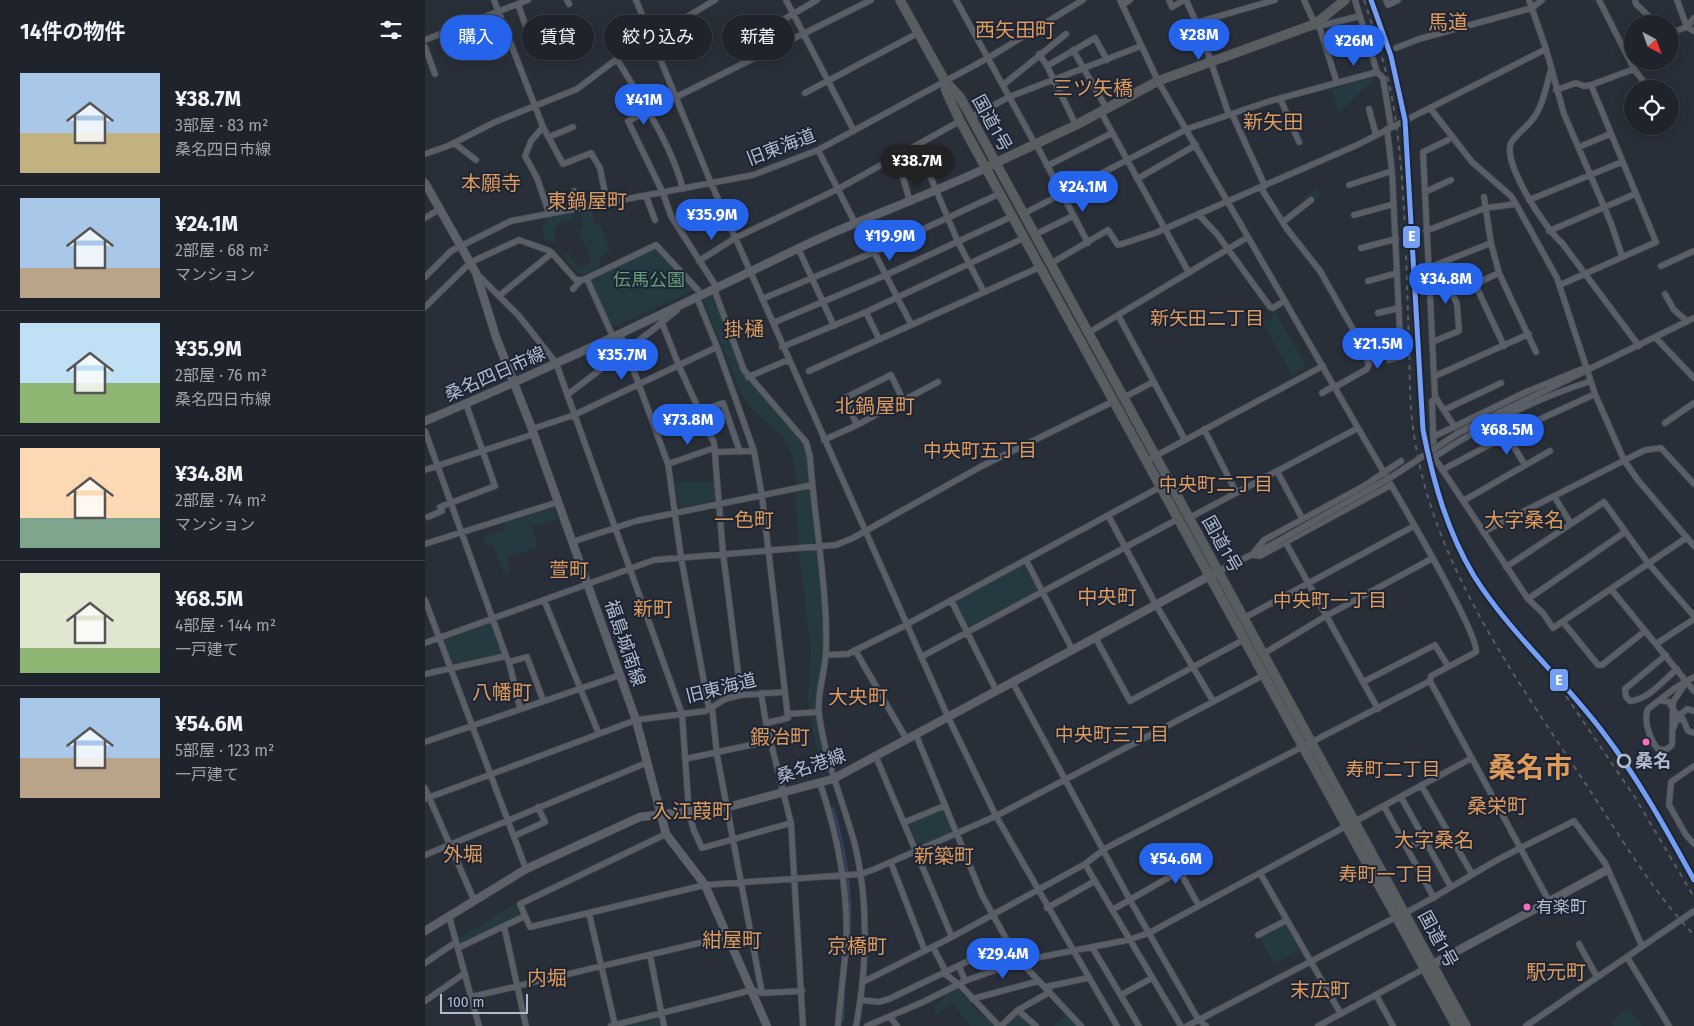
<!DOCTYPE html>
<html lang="ja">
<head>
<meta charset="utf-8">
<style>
	body { margin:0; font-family:"Fira Sans","Noto Sans JP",sans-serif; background:#272b33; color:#f1f3f6; height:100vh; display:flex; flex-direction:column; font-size:19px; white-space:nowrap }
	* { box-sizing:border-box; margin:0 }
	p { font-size:16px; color:#a1a4a9 }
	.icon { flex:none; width:28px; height:28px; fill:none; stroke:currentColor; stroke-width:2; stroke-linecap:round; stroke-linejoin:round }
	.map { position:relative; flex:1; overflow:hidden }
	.details { display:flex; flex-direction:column; background:#1f232b; width:425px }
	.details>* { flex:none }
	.banner { position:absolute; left:15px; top:15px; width:475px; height:45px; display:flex; gap:10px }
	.needle { width:32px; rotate:139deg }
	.tools { position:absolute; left:1199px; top:15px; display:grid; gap:10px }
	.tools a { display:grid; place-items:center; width:55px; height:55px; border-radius:50%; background:#1f232b; box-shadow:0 2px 12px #0003,0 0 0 1px #3c4047; font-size:25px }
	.scale { position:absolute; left:15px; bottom:12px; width:88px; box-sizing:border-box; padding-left:5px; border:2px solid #b2bbcb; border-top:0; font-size:14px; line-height:18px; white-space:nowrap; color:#b2bbcb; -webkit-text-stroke:4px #1b2535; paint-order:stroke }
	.price { position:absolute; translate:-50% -42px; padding:0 11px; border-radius:18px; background:#2563eb; color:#fff; font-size:16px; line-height:32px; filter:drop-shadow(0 1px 2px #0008) }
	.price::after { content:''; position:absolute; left:50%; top:30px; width:15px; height:11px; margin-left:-8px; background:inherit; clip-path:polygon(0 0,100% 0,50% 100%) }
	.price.current { background:#222; color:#fff }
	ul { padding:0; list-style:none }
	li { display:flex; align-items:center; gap:15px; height:125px; padding:0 20px }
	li+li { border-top:1px solid #3c4047 }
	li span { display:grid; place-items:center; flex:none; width:140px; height:100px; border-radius:0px; color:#555 }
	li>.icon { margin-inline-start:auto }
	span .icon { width:60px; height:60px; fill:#fffc; stroke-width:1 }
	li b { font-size:21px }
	h2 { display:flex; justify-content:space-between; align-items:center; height:60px; padding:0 20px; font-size:21px }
	.pill { padding:0 18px; border-radius:22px; background:#1f232b; box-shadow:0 2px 12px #0003,0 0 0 1px #3c4047; font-size:18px; line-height:45px }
	.pill.current { background:#2563eb; color:#fff }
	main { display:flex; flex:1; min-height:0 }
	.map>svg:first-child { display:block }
	.green { fill:#253a40 }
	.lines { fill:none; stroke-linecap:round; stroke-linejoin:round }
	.stream { stroke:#334665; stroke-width:2 }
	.minor-casing { stroke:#454a52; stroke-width:7 }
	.major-casing { stroke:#464c56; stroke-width:9 }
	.highway-casing { stroke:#464b55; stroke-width:10 }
	.minor { stroke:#595e67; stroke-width:5.5 }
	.major { stroke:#5c6069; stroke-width:8 }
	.highway { stroke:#5a5d60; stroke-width:9 }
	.rail { stroke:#585d64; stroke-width:2; stroke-dasharray:5 5; stroke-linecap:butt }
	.minor-bridge-casing { stroke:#454a52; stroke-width:7; stroke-linecap:butt }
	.minor-bridge { stroke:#595e67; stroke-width:5.5 }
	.rail-1-casing { stroke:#1b2535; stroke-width:9 }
	.rail-1 { stroke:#759ef5; stroke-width:5 }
	.bus-dot { fill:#fb6dba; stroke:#1b2535; stroke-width:2 }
	.stop-dot { fill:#1b2535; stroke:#b2bbcb; stroke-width:2.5 }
	.labels { text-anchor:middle; stroke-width:4; stroke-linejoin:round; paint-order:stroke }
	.bus-label { font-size:17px; fill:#b2bbcb; stroke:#1b2535; text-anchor:start }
	.street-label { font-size:18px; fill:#b2bbcb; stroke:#1b2535 }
	.park-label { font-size:18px; fill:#679e76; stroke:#1b2535 }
	.stop-label { font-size:18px; font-weight:bold; fill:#b2bbcb; stroke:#1b2535; text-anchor:start }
	.neighbourhood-label { font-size:19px; fill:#df9959; stroke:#1b2535 }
	.quarter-label { font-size:20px; fill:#df9959; stroke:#1b2535 }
	.town-label { font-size:28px; font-weight:bold; fill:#df9959; stroke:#1b2535 }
	.line-badge { stroke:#1b2535; stroke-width:2 }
	.badge-label { font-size:14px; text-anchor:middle; font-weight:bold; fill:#fff }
</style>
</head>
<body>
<main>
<section class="details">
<h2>14件の物件<svg class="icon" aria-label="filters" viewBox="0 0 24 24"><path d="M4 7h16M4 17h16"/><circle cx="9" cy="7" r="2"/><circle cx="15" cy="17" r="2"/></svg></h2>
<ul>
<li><span style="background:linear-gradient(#a9c7e8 60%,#c2b280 0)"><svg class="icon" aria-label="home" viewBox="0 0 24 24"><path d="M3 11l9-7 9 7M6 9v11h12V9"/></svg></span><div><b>¥38.7M</b><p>3部屋 · 83 m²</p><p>桑名四日市線</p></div></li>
<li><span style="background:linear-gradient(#a9c7e8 70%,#b9a48a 0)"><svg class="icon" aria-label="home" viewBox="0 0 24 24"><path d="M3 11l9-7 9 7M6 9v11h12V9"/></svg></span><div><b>¥24.1M</b><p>2部屋 · 68 m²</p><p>マンション</p></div></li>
<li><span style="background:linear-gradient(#bfe0f5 60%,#8fb573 0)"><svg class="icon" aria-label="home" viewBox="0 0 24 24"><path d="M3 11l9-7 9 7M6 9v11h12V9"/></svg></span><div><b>¥35.9M</b><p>2部屋 · 76 m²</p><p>桑名四日市線</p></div></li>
<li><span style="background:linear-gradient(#ffd9b3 70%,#7fa58c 0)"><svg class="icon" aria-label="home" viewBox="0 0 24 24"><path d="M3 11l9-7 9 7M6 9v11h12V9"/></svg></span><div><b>¥34.8M</b><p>2部屋 · 74 m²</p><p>マンション</p></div></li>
<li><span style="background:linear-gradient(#dfe7d0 75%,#8fb573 0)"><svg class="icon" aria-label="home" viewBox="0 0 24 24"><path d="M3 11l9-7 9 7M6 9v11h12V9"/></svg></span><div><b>¥68.5M</b><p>4部屋 · 144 m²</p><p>一戸建て</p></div></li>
<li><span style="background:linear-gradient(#a9c7e8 60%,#b9a48a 0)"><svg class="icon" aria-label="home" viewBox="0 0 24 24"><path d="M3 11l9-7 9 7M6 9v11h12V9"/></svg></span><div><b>¥54.6M</b><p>5部屋 · 123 m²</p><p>一戸建て</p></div></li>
</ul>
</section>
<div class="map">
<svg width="1269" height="1026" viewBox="0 0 1269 1026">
	<rect width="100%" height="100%" fill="#292f39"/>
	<path class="green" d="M949,77V81L936,91L916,111L913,110L906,89Z
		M892,189L896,195L889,201L886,197L878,202L876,199Z
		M167,209L170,219L168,224L175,225L185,248L176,257L174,267L158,275L147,267L138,254L143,253L153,268L165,264C166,246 154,242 154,231L158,228L156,213Z
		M149,213V219L133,224L129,230L131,243L119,238L117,226L121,224V218Z
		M230,247L251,267L269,290L186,328L166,279Z
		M289,294L318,373L378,443L381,451L390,538L388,543L393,554L399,630L391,708L402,771L396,772L383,700L386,649L374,551L370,494L372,484L368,457L359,438L326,408L317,394L279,303V300Z
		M849,310L881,366L867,375L838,323L848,316L846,312Z
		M249,482H289L290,500L255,508Z
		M129,506L133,519L107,527L113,547L81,558L86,572L79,574L68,544L61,546L58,537L80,529L79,523Z
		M598,565L612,588V591L545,626L542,625L530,602L532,600Z
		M66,622L77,654L27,664L19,643L20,640Z
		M518,809L529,834L494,849L484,823Z
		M91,903L95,916L38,944L33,939Z
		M859,923L875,950L849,964L834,936Z
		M530,987H532L552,1011L570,1026H545L527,1002L512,1014L508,1010L511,1008L509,1006Z
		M1204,1008L1217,1026H1188L1185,1021Z
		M642,1013L654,1026H629Z
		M594,1014L607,1026H580V1025Z
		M232,1018L236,1026H200Z"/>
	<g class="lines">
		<path class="stream" d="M408,808C422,855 429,908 423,957
			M418,1021L419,994"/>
		<defs>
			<path id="minor" d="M69,0L118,127L138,164L166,153L175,168L182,203
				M142,0L144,4
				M211,0L286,183L523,717L571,816L692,1026
				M361,0L429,131
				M531,0L610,144
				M695,0L733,81L933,428
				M744,0L747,7L759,0
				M761,0L776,33L804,115
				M879,0L890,24L895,29L912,83
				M930,0L952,72L958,78L966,127
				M961,0L963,5L973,0
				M1104,0L1121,49L1139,114L1186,223L1197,256
				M1174,0L1209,69L1221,85
				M1210,0L1211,4L1232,24
				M1252,0L1262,27L1269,31
				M93,4L106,41
				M697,5L705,0
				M892,22L899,25L935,16
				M45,23L57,54
				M770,23L850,0
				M344,28L392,0
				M1245,33L1262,27L1269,18
				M0,40L103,0
				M0,47L10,74
				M971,48L994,39L1107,8L1117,0
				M648,50L682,109
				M614,54L622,66
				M192,59C216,100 246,143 258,189
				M1126,70C1121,86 1118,107 1107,120C1101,128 1091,134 1086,143C1077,163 1121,230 1137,243L1214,346
				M578,85L641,34
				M1131,90L1151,83L1159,86L1166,85L1209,69
				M380,93L493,33
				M855,98L874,142
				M1005,108L1047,162L1086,196L1091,204L1132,278L1170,394L1199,460L1212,479L1269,546
				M944,109L951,135
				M676,112L764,273
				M807,114L840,186
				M545,118L584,97L716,46
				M651,125L622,66L670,38L682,60
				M118,127L106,141L100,156L112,178L124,213
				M124,137L148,127
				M1023,140L998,152L1010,397L1030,427
				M29,143L51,160
				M611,144L663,243
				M492,145L533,242L559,292
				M1154,147L1185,134
				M393,150L430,223
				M0,154L23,146L70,122L152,89L192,59L290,0
				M472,156L485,202
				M622,166L687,133
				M712,179L771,145
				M924,185L967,171L962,129
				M836,188L862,229L895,271L929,331L944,364L942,369L910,387
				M149,191L152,208
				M1000,192L1026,180
				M221,196L230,220
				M1059,197L1066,243L1074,273L1111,352
				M1104,200L1197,162
				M598,214L762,129L845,101L952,72
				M773,214L792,234L845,307L848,308L859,301
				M929,215L969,204
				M0,218L15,209
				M433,221L486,324
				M858,222L886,200
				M1001,231L1060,208L1091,204
				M1124,231L1210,194
				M609,235L648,216
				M373,248L409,326
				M936,248L971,239
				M274,261L310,238L413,189L535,121
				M625,264L683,230L693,245L700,243L730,233L932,145L1121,49
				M1236,266L1269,251
				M1003,268L1066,243
				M51,273L94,316L131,363L257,714L264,813L269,831L277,848L366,823
				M1074,273L1050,284L1079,346
				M0,277L26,251L86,221L328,175L393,150L563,58L658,0
				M162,279L188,337
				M943,281L972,273
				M1135,285L1231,242L1166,85
				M292,288L246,216L238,193L203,121L446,0
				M148,289L156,280
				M289,289L319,370L381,442L385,457C389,513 399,568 401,623C401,636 402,649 400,661C398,678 392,697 394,714C400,760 418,801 430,845C444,903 442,968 431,1026
				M1240,294L1249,310L1262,321
				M75,295L127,253
				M272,298L292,347L329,451L337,496L363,718L341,723L366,823L378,1026
				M337,299L449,252L576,193
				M0,307L46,262L94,240L125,251L151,280H158L231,245L273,290
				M441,312L454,339
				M953,313L974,308
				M234,315L254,366L289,443L298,553L316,695
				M348,323L461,275L588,216
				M195,333L243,464L256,557L284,709
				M663,333L693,315
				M1230,337L1269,378
				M1007,342L1034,331L1032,304L1014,264
				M357,347L441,312L599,238
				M964,360L976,357L967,171
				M384,371L615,267
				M1010,376L1104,334
				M323,377L363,360
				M897,393L909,386
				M142,395L225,332L252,310
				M698,398L728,382
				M1012,399L1007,401L1009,457L1103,599L1118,613L1128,628L1261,538
				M1019,410L1076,383
				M274,411L298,403L315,452
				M1240,423L1269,403
				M432,425L513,382
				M107,429L149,415L292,347
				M779,429L811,492
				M0,431L81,656L84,662L102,657L118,700
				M1033,433L1269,318
				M1082,435L1100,465
				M1010,436L1101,392L1162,367
				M399,440L432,425L420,398L466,375L478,400
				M760,440L693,315L823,237
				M290,452L329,451
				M1009,457C1058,425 1110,399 1166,381
				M721,461L898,366
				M243,464L289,448
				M0,470L109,434
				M1017,470L1096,428L1170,394
				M852,471L877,518
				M966,485L835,556L827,555L839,540L939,486L976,461
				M1129,496L1146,524
				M1038,501L1125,451
				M683,515L731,605L788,701
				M3,517L17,511L15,507L70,486L41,404
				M764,518L933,428C950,458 1055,632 1051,652L1006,676L1005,681L1124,901
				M1058,532L1220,450L1236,448L1269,484
				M147,542L211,521L387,485
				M861,543L953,709
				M0,544L133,502
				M601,560L647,649
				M1081,567L1179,502L1223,563L1269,616
				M794,571L852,542
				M1186,589L1269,691
				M1103,599L1200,532
				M0,600L101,869
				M119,600L174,734
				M526,600L571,690
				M819,618L989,526
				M1138,622L1173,665H1177L1220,631
				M670,637L705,701L820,639
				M0,643L229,560L411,545L428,538L557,466L689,401
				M1231,644L1269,619
				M430,650L482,740
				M838,654L901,616L1008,558
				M401,655L423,654L475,628L737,486
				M1241,655L1200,689L1201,697L1205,701C1223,700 1239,680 1252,669
				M496,657L753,519
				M84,662L95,708
				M0,674L81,656
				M587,681L705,900L773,1019L781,1026
				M1262,681L1248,702L1247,745L1241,750L1233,749C1225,740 1218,720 1223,709L1250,688L1269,677
				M938,682L1010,645L1023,666
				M336,693L341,723
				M1235,700L1244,702L1251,714H1256L1262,709L1269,711
				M287,707L292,755L337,993
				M362,714L394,712
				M1249,727L1251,720L1258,719L1263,731L1269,733
				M491,735L557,895L583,942L595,961L656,1026
				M0,742L195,675
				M451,757L527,937
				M260,759L344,741
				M1269,766L1246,782L1244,805L1261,835L1269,844
				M395,783C412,833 424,892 421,945C419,972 415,999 413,1026
				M996,785L1047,874
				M0,788L49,900
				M976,797L1026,887
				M0,799L211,720L281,711L300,699L316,695L360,692
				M959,806L1009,898
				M480,822L519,806
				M89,836L120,822L113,807
				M982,849L999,839
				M745,854L774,906
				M0,855L221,763
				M466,863L500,951
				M660,864L756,1026
				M835,873L916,1014
				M622,908L670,881
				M687,910L755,871
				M164,913L190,1025
				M980,913C1010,898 1037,880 1067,863C1094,848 1122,835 1149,821L1180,863L1217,946
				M24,916L54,1026
				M100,916L95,904L241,834
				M79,926L101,1026
				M833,935L860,921
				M1154,944L1172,977
				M508,947L521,972
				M667,947L714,1026
				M33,948L100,916L105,927L280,885L436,874L450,869L571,816L839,675
				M225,955L239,1026
				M1202,957L1244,1026
				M0,963L31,942
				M534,966L540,981
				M519,973L533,984
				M438,982L527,937L660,864L681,848L1005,681
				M534,984L574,1026
				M620,987L663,978
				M696,995L727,978
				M951,995L968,1026
				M46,997L304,936
				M547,999L614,981
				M436,1000L454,1002L464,999L583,942
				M0,1001L40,973
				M593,1010L611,1026
				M465,1017L472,1026
				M186,1026L327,990L337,993L377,991
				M442,1026L498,1002L540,981L595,961L703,940L724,933L1047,758
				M576,1026L593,1010L625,992
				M762,1026L971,917
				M893,1026L1008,964
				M1101,1026L1269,911"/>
			<path id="major" d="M0,183L51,273L71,337L107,429L211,720L241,834L280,885L342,1026
				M0,421C126,368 250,308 374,248C435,219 500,197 561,168
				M0,931L101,869L215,817L303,807L408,779L788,574
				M1008,964L1182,870"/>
			<path id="highway" d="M475,0L520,81L535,97L1041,1026
				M520,81L521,91L535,121L1031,1026
				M566,165L651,125L733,81L890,24L920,0"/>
		</defs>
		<use href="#minor" class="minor-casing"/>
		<use href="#major" class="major-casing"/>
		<use href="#highway" class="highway-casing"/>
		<use href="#minor" class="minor"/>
		<use href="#major" class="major"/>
		<use href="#highway" class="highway"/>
		<path class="rail" d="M939,0C952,41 966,81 971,123C981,196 981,270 984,343C985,373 984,405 989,435C1008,565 1091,678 1162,786C1195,836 1227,891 1269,935
			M1141,696L1211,799L1269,897"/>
		<defs>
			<path id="minor-bridge" d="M852,542L968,476L1033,433"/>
		</defs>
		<use href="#minor-bridge" class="minor-bridge-casing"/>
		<use href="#minor-bridge" class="minor-bridge"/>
		<defs>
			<path id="rail-1" d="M946,0L966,56L980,120L998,430C1008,481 1022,531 1049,576C1085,633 1137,678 1177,731C1213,778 1241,829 1269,880"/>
		</defs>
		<use href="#rail-1" class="rail-1-casing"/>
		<use href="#rail-1" class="rail-1"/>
	</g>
	<g class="bus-dot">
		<circle cx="1221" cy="742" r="4.5"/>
		<circle cx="1102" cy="907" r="4.5"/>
	</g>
	<circle class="stop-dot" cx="1199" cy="761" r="6"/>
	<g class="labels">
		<g class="bus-label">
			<text x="1111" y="913">有楽町</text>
		</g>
		<g class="street-label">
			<text transform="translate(567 123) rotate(61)" y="6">国道1号</text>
			<text transform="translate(356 147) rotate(-21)" y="6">旧東海道</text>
			<text transform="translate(70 374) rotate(-24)" y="6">桑名四日市線</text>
			<text transform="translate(797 544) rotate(61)" y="6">国道1号</text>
			<text transform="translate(200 643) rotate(71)" y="6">福島城南線</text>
			<text transform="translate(296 688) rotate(-14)" y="6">旧東海道</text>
			<text transform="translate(386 766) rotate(-19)" y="6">桑名港線</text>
			<text transform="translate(1013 939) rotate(61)" y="6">国道1号</text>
		</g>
		<g class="park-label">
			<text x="224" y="286">伝馬公園</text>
		</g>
		<g class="stop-label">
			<text x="1210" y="767">桑名</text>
		</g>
		<g class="neighbourhood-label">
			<text x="782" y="325">新矢田二丁目</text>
			<text x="555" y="457">中央町五丁目</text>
			<text x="791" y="491">中央町二丁目</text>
			<text x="905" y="607">中央町一丁目</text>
			<text x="687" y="741">中央町三丁目</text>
			<text x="968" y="776">寿町二丁目</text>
			<text x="961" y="881">寿町一丁目</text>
		</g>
		<g class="quarter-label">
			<text x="1023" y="29">馬道</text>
			<text x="590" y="37">西矢田町</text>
			<text x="668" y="95">三ツ矢橋</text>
			<text x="848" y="129">新矢田</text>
			<text x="66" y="190">本願寺</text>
			<text x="162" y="208">東鍋屋町</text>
			<text x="319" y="336">掛樋</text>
			<text x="450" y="413">北鍋屋町</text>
			<text x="319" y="527">一色町</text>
			<text x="1099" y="527">大字桑名</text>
			<text x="144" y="577">萱町</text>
			<text x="682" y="604">中央町</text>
			<text x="228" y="616">新町</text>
			<text x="77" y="699">八幡町</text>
			<text x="433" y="704">大央町</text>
			<text x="355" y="744">鍜冶町</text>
			<text x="1072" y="813">桑栄町</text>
			<text x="267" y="818">入江葭町</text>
			<text x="1009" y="847">大字桑名</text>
			<text x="38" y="861">外堀</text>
			<text x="519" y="863">新築町</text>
			<text x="307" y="947">紺屋町</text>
			<text x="432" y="953">京橋町</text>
			<text x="1131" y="979">駅元町</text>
			<text x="122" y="985">内堀</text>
			<text x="895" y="997">末広町</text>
		</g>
		<g class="town-label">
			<text x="1105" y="777">桑名市</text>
		</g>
	</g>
	<g class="line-badge">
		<rect x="977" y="225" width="19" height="24" rx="5" fill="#759ef5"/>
		<rect x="1124" y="668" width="20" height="24" rx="5" fill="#759ef5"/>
	</g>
	<g class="badge-label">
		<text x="987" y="241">E</text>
		<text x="1134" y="685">E</text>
	</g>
</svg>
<div class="tools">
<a><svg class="needle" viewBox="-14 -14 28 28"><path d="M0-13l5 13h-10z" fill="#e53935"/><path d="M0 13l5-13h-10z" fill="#a1a4a9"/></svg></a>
<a><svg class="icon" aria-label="locate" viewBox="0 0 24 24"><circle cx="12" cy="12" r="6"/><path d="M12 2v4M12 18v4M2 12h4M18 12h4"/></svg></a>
</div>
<div class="scale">100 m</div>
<b class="price" style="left:774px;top:61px">¥28M</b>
<b class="price" style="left:929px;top:67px">¥26M</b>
<b class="price" style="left:219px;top:126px">¥41M</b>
<b class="price current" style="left:492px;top:187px">¥38.7M</b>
<b class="price" style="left:658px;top:213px">¥24.1M</b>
<b class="price" style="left:287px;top:241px">¥35.9M</b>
<b class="price" style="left:465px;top:262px">¥19.9M</b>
<b class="price" style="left:1021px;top:305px">¥34.8M</b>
<b class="price" style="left:953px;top:370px">¥21.5M</b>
<b class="price" style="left:197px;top:381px">¥35.7M</b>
<b class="price" style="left:263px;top:446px">¥73.8M</b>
<b class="price" style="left:1082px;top:456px">¥68.5M</b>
<b class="price" style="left:751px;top:885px">¥54.6M</b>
<b class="price" style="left:578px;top:980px">¥29.4M</b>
<div class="banner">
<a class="pill current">購入</a>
<a class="pill">賃貸</a>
<a class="pill">絞り込み</a>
<a class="pill">新着</a>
</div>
</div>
</main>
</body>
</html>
